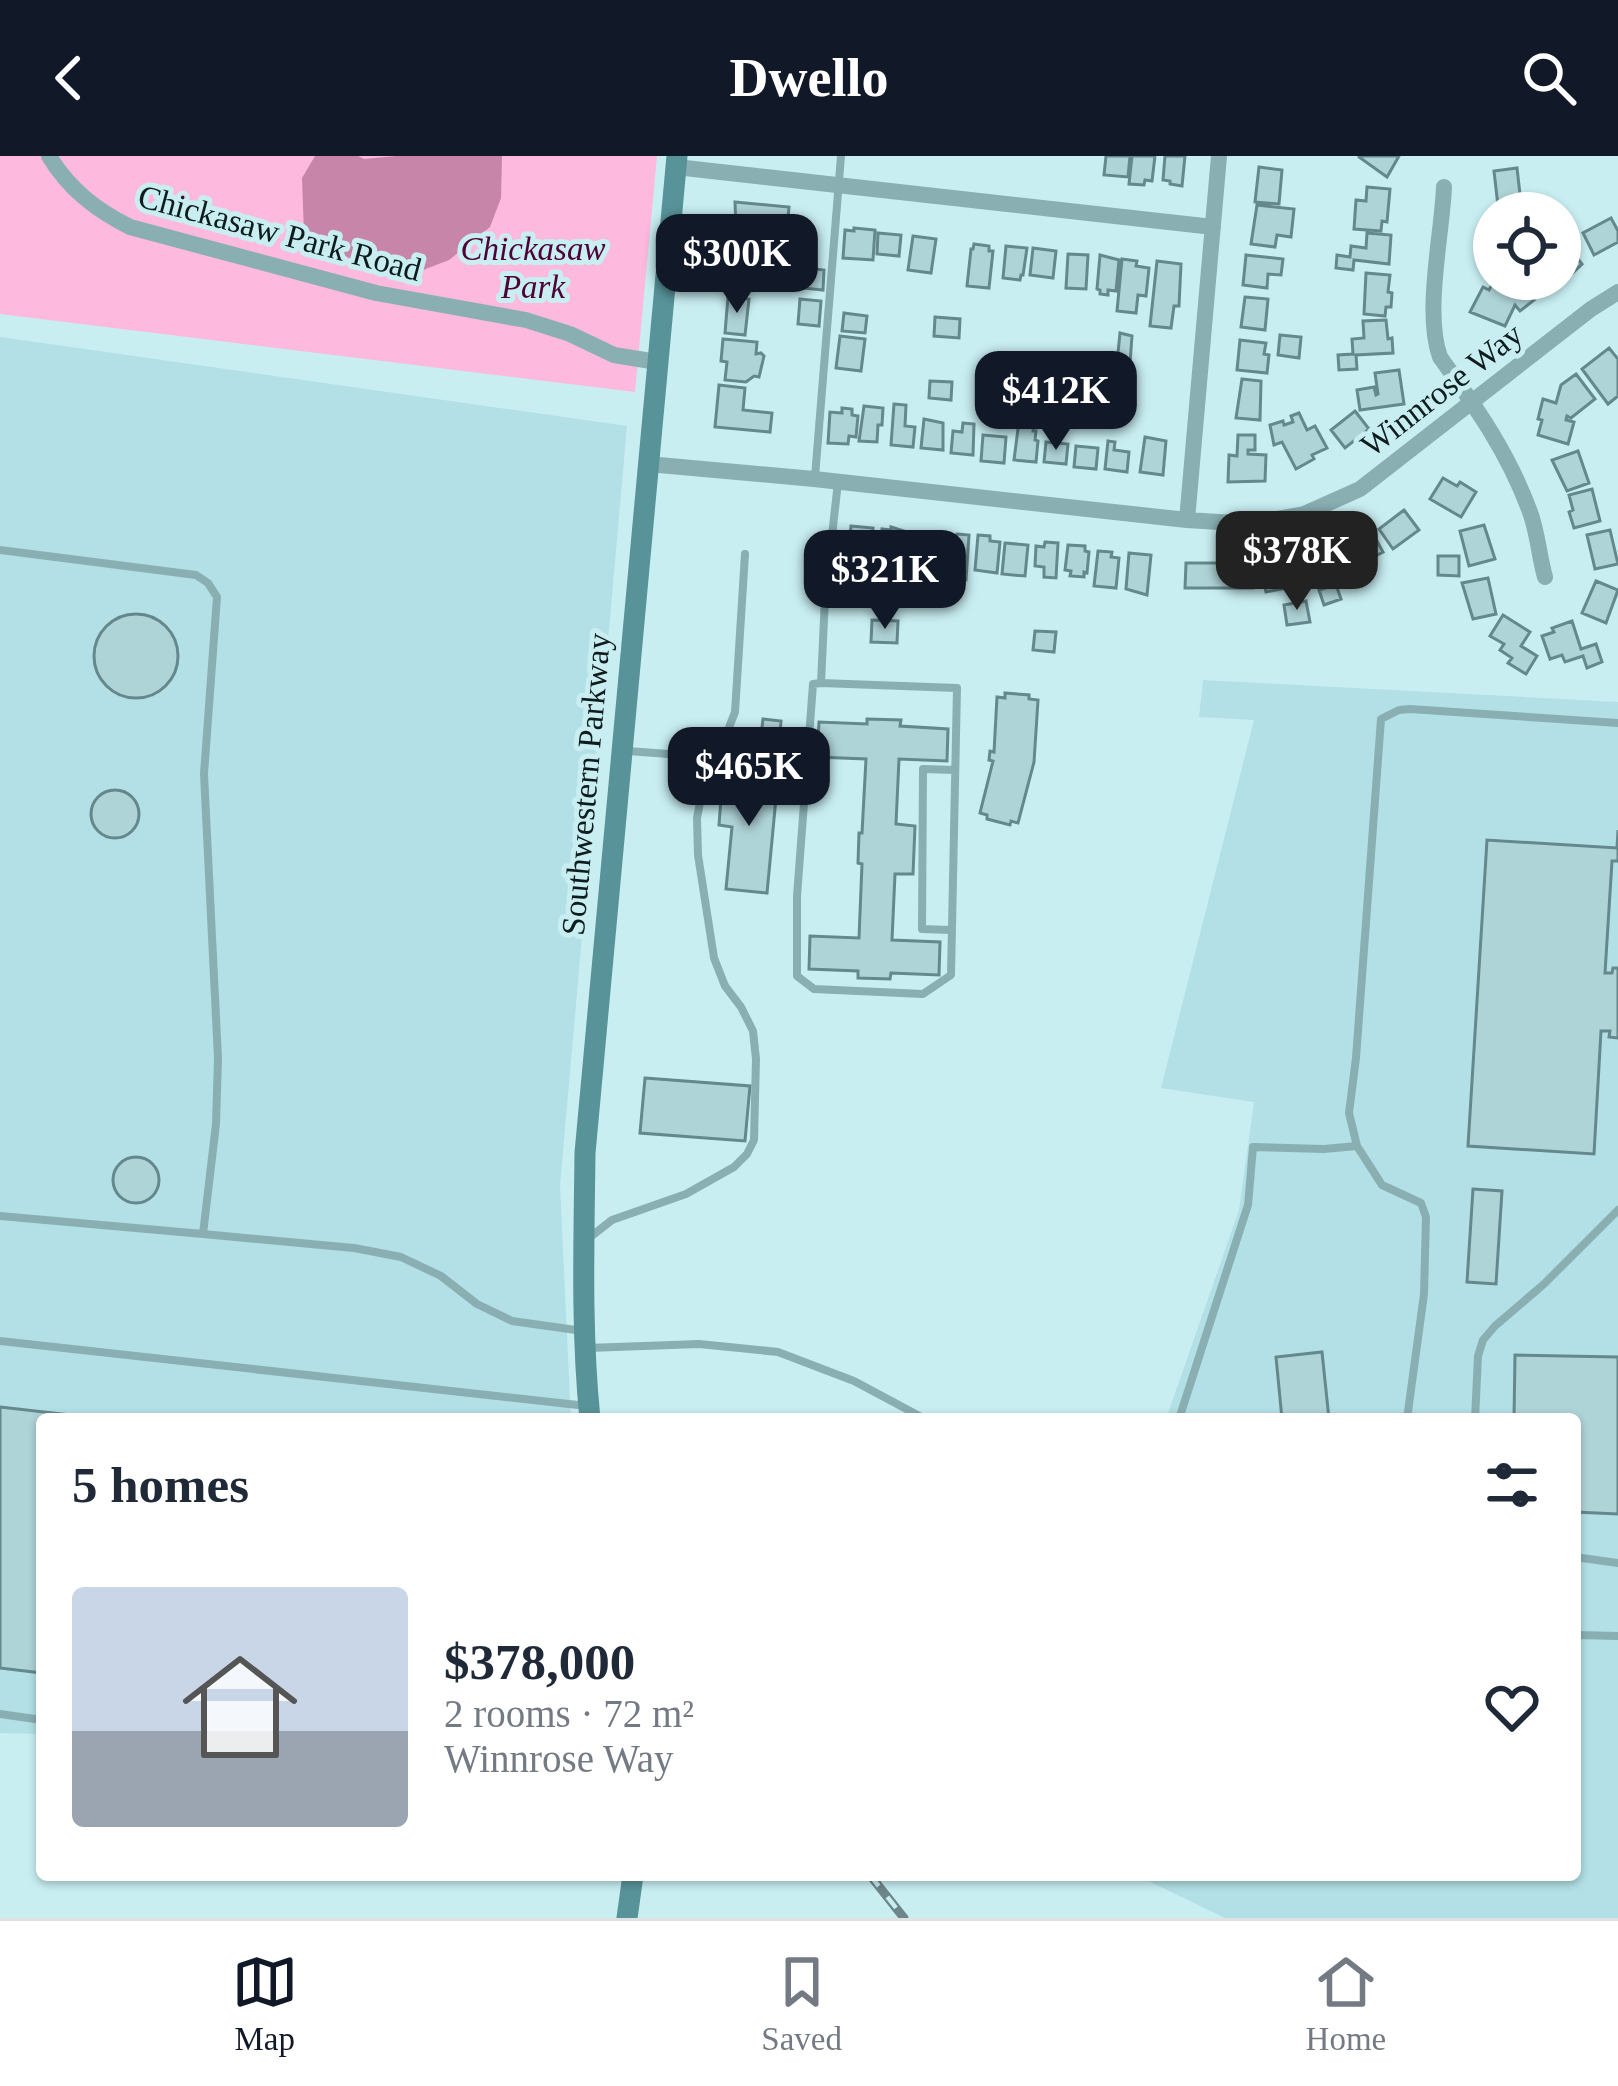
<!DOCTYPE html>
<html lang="en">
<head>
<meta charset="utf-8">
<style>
	body { margin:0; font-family:"Times New Roman",serif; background:#f6f6f7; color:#1f2937; height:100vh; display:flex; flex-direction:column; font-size:45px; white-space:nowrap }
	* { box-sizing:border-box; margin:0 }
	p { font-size:39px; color:#747a83 }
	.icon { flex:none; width:66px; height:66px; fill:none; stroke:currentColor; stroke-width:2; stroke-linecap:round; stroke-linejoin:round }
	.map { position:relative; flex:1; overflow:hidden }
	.drawer { position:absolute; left:36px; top:1257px; width:1545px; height:468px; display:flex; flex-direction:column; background:#fff; border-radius:12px; box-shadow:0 3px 9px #0004 }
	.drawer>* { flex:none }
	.tools { position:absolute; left:1473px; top:36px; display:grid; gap:24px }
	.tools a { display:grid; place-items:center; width:108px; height:108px; border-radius:50%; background:#fff; box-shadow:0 3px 9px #0004; font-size:60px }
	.price { position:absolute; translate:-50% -102px; padding:0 27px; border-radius:24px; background:#111827; color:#fff; font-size:39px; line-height:78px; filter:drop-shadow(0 3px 6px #0008) }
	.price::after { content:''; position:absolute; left:50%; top:72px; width:36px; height:27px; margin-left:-18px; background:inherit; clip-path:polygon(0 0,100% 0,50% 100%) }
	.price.selected { background:#222; color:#fff }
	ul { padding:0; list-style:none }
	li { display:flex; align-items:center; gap:36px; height:300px; padding:0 36px }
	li+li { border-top:3px solid #e0e1e3 }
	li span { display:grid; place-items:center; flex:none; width:336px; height:240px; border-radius:12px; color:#555 }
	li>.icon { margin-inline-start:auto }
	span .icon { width:144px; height:144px; fill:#fffc; stroke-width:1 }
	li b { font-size:51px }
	h2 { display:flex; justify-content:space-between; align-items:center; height:144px; padding:0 36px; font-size:51px }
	header { display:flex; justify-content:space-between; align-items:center; height:156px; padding:0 36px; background:#111827; color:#fff; font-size:54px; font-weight:600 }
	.menu { display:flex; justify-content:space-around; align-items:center; height:168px; border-top:3px solid #e0e1e3; background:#fff; font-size:33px; color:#747a83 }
	.menu a { display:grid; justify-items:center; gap:6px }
	.menu .selected { color:#111827 }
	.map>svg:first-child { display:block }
	.built { fill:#b2e0e6 }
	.green { fill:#fdb9de }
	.water { fill:#c685a9 }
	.building { fill:#afd4d8; stroke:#65888c; stroke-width:3 }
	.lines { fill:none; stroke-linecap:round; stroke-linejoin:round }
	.lane { stroke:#89afb3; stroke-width:8 }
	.street { stroke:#89afb3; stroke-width:16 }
	.secondary { stroke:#58939a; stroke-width:21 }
	.rail-casing { stroke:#6c8689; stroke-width:9 }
	.rail { stroke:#c8eef2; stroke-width:4.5; stroke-dasharray:14; stroke-linecap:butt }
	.labels { text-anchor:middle; stroke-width:10; stroke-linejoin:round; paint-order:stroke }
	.street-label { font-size:33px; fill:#0e1c1d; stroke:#c8eef2 }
	.park-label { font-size:33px; font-style:italic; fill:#4e0036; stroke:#c8eef2 }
</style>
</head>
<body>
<header><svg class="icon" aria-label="back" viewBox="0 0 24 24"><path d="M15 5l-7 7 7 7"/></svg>Dwello<svg class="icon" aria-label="search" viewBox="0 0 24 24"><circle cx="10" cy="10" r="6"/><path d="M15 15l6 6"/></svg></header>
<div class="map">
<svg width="1618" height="1762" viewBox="0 0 1618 1762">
	<rect width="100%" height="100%" fill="#c8eef2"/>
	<path class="built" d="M0,181L627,270L560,1030L571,1263H42V1578L0,1577Z
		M1203,524L1618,546V1762H1225L1136,1719H1575V1263H1166L1239,1054L1254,946L1161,932L1254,564L1199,561Z"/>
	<path class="green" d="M0,0H657L635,236L0,158Z"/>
	<path class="water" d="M315,0H358L364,3L396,0H502L501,42L490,71L449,104L418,116L372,111L351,103L304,78L302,22Z"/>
	<path class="building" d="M1106,0H1130L1128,21L1104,19Z
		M1132,0H1155L1152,25L1145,24L1144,29L1129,28Z
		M1165,0H1185L1182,30L1170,28V25L1163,24Z
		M1399,0L1387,21L1359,1V0Z
		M1259,11L1282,14L1279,48L1255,46Z
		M1517,12L1521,47L1498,50L1494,15Z
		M1367,31L1390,33L1387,66L1382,65L1381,75L1354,73L1356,44L1366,45Z
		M735,46L789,51L787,74L736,72Z
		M1257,49L1294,53L1291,81L1277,79L1275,91L1251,88Z
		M1611,62L1618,75V86L1594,99L1583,77Z
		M1483,70L1494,71V102L1480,101Z
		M854,72L875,74L873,104L843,102L845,74L854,75Z
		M733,76L762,79L759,105L733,103Z
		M878,77L901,79L899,100L877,98Z
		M1367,77L1391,79L1389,108L1354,104L1353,114L1336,112L1337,99L1350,101L1351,90L1366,92Z
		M913,80L936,83L931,117L908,114Z
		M974,88L989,90V95H993L989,132L967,130L971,93H973Z
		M1567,89L1582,108L1557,132L1552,125L1543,132L1536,123H1560V94Z
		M1006,90L1027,92L1023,119H1021L1020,124L1003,122Z
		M1033,92L1056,95L1053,122L1030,119Z
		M1068,98L1088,99L1086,133L1066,132Z
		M1100,99L1119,104L1116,135L1108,134V139L1100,138V134L1097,133Z
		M1246,99L1283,103L1281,119L1268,118L1267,132L1243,129Z
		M1122,103L1137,105L1136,110L1149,112L1146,140L1138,139L1136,157L1117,155Z
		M729,104L768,108L766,132L727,129Z
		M1157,105L1181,108L1179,150H1174L1171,172L1150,170Z
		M805,112L824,114L823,134L803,132Z
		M1366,117L1390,119L1388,136L1392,137L1391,151H1386L1385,160L1364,158Z
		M1495,123L1519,125L1517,130L1521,134L1524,132L1534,144L1520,155L1515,149L1505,170L1470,156L1483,131L1489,134Z
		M728,141L749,143L745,179L725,177Z
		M1245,141L1268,143L1265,174L1241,171Z
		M800,143L821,145L819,170L798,168Z
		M844,157L867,160L865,177L842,175Z
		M935,161L960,163L959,182L934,180Z
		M1386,164L1388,183L1392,182L1393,197L1356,199L1357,213L1339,214L1338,199L1353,198L1352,183L1364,182L1363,165Z
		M1120,177L1132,180L1130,208L1117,207Z
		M1280,179L1301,181L1299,202L1278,199Z
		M840,180L865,183L861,215L836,212Z
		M723,183L757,186L756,198L761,197L764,200L759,221L754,220L746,226L725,224L727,206L721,205Z
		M1240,184L1266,187L1264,198L1269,199L1267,217L1237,214Z
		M1609,192L1618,203V240L1608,248L1582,213Z
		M1399,214L1404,248L1360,254L1357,234L1374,231L1376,239L1378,238L1375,217Z
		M1576,218L1595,243L1571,262L1567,260L1566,264L1574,266L1568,288L1538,279L1542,264L1538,263L1543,243L1556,247L1561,229Z
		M1242,223L1261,225L1260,264L1236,262Z
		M930,225L952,226L951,244L929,242Z
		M719,229L745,232L743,254L772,257L770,276L715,271Z
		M894,248L906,249L905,270L915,271L913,291L891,289Z
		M864,250L883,252L882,269H878L877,286L859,285Z
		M842,252L852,253V259L858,260L856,281L849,280L848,288L828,287L830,256L842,257Z
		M1355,255L1369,273L1345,292L1331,274Z
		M1299,257L1307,274L1315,270L1327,292L1312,299L1314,303L1296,313L1282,286L1274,289L1270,269L1283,265L1284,269L1293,266L1291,260Z
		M924,263L943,267V294L921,292Z
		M1019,265L1034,266L1033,275H1036L1035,284L1038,285L1036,306L1014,304Z
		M963,267L974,268L973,299L951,297L953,275L962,276Z
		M983,279L1006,281L1004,307L981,305Z
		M1238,279H1255V294H1248V298L1266,299L1265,325L1228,326L1229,299L1237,300Z
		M1145,281L1166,285L1163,319L1140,316Z
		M1108,285L1115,286L1114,294L1129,296L1127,316L1105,313Z
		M1046,286L1068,288L1066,308L1044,306Z
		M1076,290L1098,292L1096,313L1074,311Z
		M1578,295L1589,327L1567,335L1552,304Z
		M1443,322L1457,330L1460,326L1476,336L1461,361L1430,343Z
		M1592,333L1600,365L1574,372L1569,356L1573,354L1569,339Z
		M1404,354L1419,374L1393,393L1379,373Z
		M1484,369L1495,403L1469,410L1460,375Z
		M851,370L873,372L870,402L848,400Z
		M891,371L904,375L901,408L880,407L882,373L891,374Z
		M1371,374L1383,396L1354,411L1342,390Z
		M1610,374L1618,408L1595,413L1587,379Z
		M957,378L969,379L966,424L949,423V418L944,417L946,381H956Z
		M913,379L935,380L933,412L909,410Z
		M978,379L990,380V385L1000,386L997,417L975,414Z
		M1045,386L1058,387L1056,422L1044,421V411L1035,410L1036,390L1044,391Z
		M1005,387L1028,389L1025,420L1002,418Z
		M1068,389L1085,390V395L1089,396L1087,417L1084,416V421L1070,420L1071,415L1065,414Z
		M1332,392L1340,417L1333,420L1341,443L1324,449L1319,434L1329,431L1325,422L1311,427L1303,404Z
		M1098,395L1112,396L1111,401L1119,402L1116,432L1094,430Z
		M1129,397L1151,399L1147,439L1126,433Z
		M1438,400H1459V420L1438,419Z
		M1231,404H1247V409H1253V432H1185L1186,407H1231Z
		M1293,406L1297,430L1266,436L1261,412Z
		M1488,422L1496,458L1473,463L1462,427Z
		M1596,425L1618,434L1606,467L1582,457Z
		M1306,445L1310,466L1287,469L1284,449Z
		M94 500a42 42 0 1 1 84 0a42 42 0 1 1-84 0Z
		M1503,459L1530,476L1521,490L1537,500L1526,518L1508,507L1512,502L1500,494L1504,488L1490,480Z
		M872,464L898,465L897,487L871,486Z
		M1572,465L1581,493L1596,488L1602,506L1587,512L1583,500L1565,506L1562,499L1550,503L1542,480L1554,476L1552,472Z
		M1035,475L1056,476L1054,496L1033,494Z
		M1005,537L1029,539V543L1038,544L1034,606L1018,667L1011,665L1010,669L987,663V659L980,657L993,605L989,604L990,595L994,596L997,541L1005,542Z
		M763,563L781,565L779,590L760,588Z
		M867,563L901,564L900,570L948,573L947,605L899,603L896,668L915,670L913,718H895L892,784L940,786L939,819L891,817L890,823L858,822V815L809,813L810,780L859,782L862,708L858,707L859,677H862L866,603L817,601L819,566L867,568Z
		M723,616L778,621L767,737L726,733L732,671L719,669Z
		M91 658a24 24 0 1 1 48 0a24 24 0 1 1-48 0Z
		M1618,674V705H1612L1605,817H1612L1613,812H1618V882L1609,881L1610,875H1601L1594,998L1468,990L1487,684L1617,692Z
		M645,922L750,930L745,985L640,977Z
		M113 1024a23 23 0 1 1 46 0a23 23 0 1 1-46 0Z
		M1473,1033L1502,1035L1496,1128L1467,1126Z
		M1322,1196L1329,1263H1282L1276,1201Z
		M1515,1199L1618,1201V1358L1575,1356V1263H1514Z
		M0,1251L106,1263H42V1517L0,1512Z"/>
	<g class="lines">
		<path class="lane" d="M815,321L841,0
			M0,394L196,419L208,427L217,441L204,618L218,902L216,968L203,1078L0,1060
			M821,527L957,532L951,819L923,838L814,833L797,820V740L813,528L821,527L825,442L838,326
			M628,595L709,601
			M951,774L922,773L923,613L955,614
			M203,1078L354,1092L401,1101L441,1120L477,1148L512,1165L583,1175
			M589,1082L612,1064L686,1038L734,1011L747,998L754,984L756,903L753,875L741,851L725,830L714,802L698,699L697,662L709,601L728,574L735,556L745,398
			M0,1185L587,1250
			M588,1192L699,1188L778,1196L854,1225L925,1263
			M1179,1263L1248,1049L1253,991L1324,993L1357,990
			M1407,1263L1424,1138L1426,1061L1421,1047L1382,1029L1357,990L1349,957L1356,902L1381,563L1399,554L1410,553L1618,567
			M1475,1263L1478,1200L1483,1184L1495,1170L1544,1128L1618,1054
			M1575,1401L1618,1407
			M1575,1479L1618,1480
			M0,1558L42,1564"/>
		<path class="street" d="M49,0C69,33 96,54 130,71L376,137L526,164L570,178L614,199L657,206
			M676,11L1213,71
			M1444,31C1442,79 1424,157 1440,201C1477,253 1508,296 1530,356C1538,378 1539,400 1545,421
			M648,308L814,323L1187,364L1251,368L1304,358L1360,333L1591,153L1618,136
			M1187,364L1219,0"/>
		<path class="secondary" d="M590,1263C581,1175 584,1086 585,997L677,0
			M627,1762L633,1719"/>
		<defs>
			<path id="rail" d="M870,1719L904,1762"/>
		</defs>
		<use href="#rail" class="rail-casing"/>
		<use href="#rail" class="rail"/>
	</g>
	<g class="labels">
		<g class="street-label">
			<text transform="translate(280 76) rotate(15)" y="12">Chickasaw Park Road</text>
			<text transform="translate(1441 233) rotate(-38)" y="12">Winnrose Way</text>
			<text transform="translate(585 628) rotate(-85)" y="12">Southwestern Parkway</text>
		</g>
		<g class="park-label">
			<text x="533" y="104">Chickasaw<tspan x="533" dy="38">Park</tspan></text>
		</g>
	</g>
</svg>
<div class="tools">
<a><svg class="icon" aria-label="locate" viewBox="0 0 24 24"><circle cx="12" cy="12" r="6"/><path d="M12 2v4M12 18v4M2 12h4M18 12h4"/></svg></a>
</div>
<b class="price" style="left:737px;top:160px">$300K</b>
<b class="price" style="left:1056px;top:297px">$412K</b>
<b class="price selected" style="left:1297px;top:457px">$378K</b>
<b class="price" style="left:885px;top:476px">$321K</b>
<b class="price" style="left:749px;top:673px">$465K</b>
<section class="drawer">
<h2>5 homes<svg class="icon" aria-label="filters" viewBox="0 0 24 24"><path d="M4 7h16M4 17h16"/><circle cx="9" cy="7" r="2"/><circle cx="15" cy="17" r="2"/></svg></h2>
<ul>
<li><span style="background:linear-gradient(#c9d6e8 60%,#9aa5b1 0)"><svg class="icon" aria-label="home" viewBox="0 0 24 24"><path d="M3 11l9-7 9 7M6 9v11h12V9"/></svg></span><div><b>$378,000</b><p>2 rooms · 72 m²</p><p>Winnrose Way</p></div><svg class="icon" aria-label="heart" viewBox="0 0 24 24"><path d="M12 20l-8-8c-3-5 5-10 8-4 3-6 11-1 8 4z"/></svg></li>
</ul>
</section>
</div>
<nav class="menu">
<a class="selected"><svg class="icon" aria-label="map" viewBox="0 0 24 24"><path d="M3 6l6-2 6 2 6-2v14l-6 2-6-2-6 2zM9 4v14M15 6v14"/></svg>Map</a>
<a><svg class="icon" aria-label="saved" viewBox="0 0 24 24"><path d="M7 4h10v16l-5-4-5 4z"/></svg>Saved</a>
<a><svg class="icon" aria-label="home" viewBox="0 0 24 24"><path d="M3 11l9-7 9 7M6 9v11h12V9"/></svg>Home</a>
</nav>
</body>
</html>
